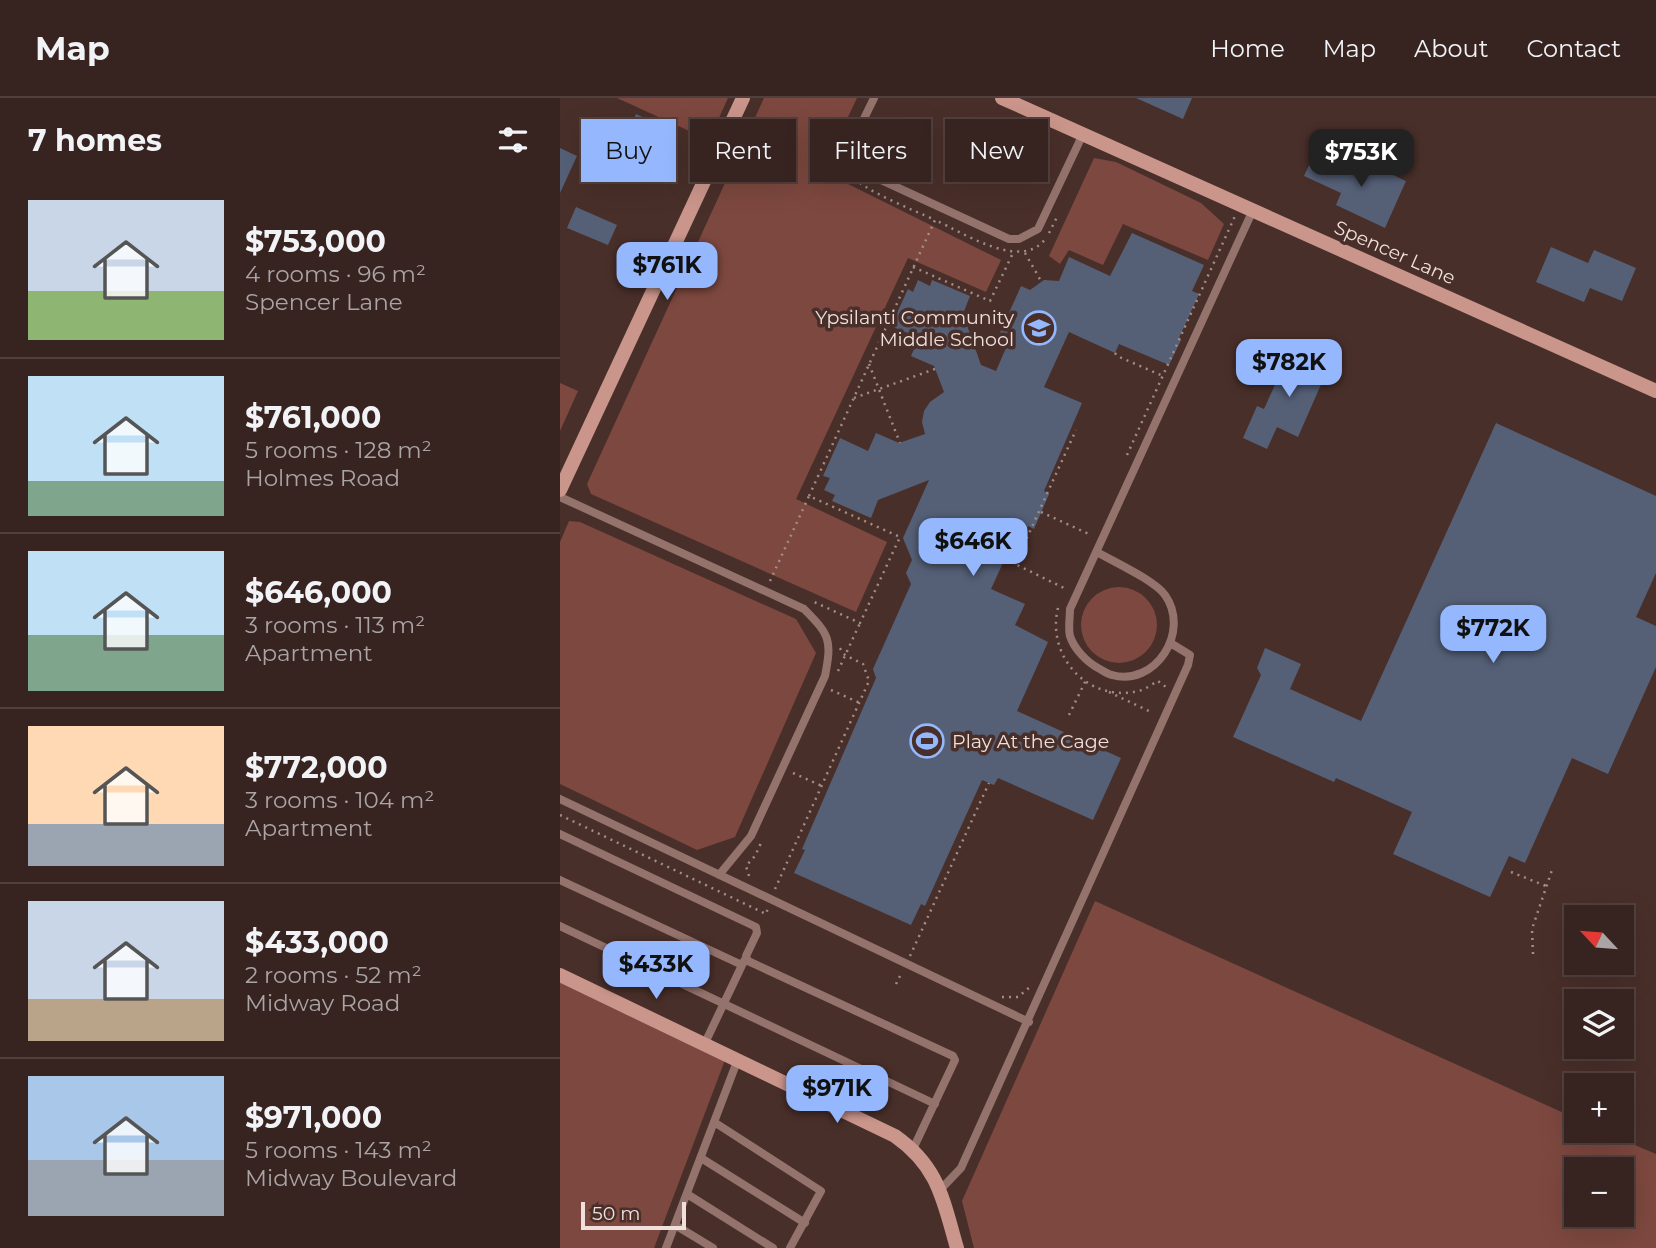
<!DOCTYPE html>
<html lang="en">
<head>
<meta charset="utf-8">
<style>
	body { margin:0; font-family:Montserrat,sans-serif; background:#422f2d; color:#f1f3f6; height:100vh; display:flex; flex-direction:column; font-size:26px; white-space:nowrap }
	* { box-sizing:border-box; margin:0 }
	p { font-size:23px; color:#aaa4a5 }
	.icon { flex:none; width:38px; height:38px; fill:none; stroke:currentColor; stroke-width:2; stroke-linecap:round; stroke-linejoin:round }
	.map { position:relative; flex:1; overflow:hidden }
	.sheet { display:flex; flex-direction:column; background:#372320; width:560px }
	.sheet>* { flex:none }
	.top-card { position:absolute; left:21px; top:21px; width:665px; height:63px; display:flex; gap:14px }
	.needle { width:46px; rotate:296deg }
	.tools { position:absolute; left:1004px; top:807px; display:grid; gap:14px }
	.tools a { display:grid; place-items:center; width:70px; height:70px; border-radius:0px; background:#372320; box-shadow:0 7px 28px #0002,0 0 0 2px #51403e; font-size:35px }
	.scale { position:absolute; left:21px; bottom:18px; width:105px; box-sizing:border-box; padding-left:7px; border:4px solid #f0dfdb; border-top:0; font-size:19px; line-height:24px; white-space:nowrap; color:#f0dfdb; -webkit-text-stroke:5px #492f2a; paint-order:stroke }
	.price { position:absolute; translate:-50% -60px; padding:0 16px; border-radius:14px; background:#95b7fd; color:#111; font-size:23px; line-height:46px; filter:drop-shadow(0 2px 4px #0008) }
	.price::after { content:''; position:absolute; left:50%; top:42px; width:21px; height:16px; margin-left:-10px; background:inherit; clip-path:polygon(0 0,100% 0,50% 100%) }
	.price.current { background:#222; color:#fff }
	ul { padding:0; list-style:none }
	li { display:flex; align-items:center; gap:21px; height:175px; padding:0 28px }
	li+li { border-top:2px solid #51403e }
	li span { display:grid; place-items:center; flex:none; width:196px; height:140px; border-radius:0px; color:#555 }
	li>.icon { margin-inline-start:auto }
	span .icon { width:84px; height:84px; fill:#fffc; stroke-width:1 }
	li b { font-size:30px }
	h2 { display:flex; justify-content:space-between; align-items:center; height:84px; padding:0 28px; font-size:30px }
	.tag { padding:0 24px; border-radius:0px; background:#372320; box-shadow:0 7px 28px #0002,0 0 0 2px #51403e; font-size:24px; line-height:63px }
	.tag.current { background:#95b7fd; color:#111 }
	header { display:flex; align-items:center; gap:42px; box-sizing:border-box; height:98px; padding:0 35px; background:#372320; border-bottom:2px solid #51403e }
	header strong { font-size:33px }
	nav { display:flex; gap:38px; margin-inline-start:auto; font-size:24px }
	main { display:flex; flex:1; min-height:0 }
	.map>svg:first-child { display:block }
	.green { fill:#7d483f; fill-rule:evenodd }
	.building { fill:#556077 }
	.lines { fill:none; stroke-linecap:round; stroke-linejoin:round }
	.path { stroke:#a28d89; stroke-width:2.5; stroke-dasharray:2 5; stroke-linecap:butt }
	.lane { stroke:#95736d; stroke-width:8 }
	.secondary { stroke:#ca958b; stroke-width:14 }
	.labels { text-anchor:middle; stroke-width:7; stroke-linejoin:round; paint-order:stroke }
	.street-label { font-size:19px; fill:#f0dfdb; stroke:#492f2a }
	.poi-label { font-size:19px; fill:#f0dfdb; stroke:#492f2a; text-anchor:end }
</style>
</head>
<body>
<header>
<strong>Map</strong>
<nav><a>Home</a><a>Map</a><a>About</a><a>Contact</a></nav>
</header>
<main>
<section class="sheet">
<h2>7 homes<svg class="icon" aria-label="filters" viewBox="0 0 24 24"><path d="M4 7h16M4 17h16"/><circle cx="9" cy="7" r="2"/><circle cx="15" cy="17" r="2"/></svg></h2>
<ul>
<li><span style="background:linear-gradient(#c9d6e8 65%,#8fb573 0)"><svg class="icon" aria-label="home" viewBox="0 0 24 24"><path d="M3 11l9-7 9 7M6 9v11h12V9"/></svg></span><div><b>$753,000</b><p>4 rooms · 96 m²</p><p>Spencer Lane</p></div></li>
<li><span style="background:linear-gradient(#bfe0f5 75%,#7fa58c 0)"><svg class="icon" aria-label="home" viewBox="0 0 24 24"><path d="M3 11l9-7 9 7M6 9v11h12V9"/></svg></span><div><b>$761,000</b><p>5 rooms · 128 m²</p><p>Holmes Road</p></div></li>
<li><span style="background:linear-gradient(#bfe0f5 60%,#7fa58c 0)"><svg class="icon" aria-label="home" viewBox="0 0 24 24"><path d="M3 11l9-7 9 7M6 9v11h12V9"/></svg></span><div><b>$646,000</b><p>3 rooms · 113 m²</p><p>Apartment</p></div></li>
<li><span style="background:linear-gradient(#ffd9b3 70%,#9aa5b1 0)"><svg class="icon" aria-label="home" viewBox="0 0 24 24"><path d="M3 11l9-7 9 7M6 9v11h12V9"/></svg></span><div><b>$772,000</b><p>3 rooms · 104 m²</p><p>Apartment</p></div></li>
<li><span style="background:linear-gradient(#c9d6e8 70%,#b9a48a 0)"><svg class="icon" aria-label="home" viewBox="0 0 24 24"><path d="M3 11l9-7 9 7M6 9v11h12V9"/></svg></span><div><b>$433,000</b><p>2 rooms · 52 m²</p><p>Midway Road</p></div></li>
<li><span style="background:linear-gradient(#a9c7e8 60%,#9aa5b1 0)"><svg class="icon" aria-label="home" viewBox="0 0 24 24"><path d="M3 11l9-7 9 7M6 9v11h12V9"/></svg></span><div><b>$971,000</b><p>5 rooms · 143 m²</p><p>Midway Boulevard</p></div></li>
</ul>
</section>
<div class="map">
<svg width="1096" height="1150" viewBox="0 0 1096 1150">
	<rect width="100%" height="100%" fill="#492f2a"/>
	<path class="green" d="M57,0H168L149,42Z
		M204,0H297L272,53L284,84L441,162L426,194L348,160L236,401L327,444L296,514L31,396L27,386Z
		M534,60L556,64L641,105L664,126L648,162L563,126L543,167L509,152L500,166L489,158Z
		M0,285L18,293L0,333Z
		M9,423L20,424L236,521L256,555L175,739L137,752L0,686V444Z
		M521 527a38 38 0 1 1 76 0a38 38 0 1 1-76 0Z
		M535,803L1017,1021V1032L1042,1033L1096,1056V1150H414L402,1103ZM1017,1071H1062V1116H1017Z
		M0,884L165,962L94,1150H0Z"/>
	<path class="building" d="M576,0H632L623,21Z
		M76,16L91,23L81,45L66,38Z
		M88,46L114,59L105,78L79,66Z
		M0,50L17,58L0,95Z
		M753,59L790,76L797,60L846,83L825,130L776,107L781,95L744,78Z
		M16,109L57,127L48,147L7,130Z
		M572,135L644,167L632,193L639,196L619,240L621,242L609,267L559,246L555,255L509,234L484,289L522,305L484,393L489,396L474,431L468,428L465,435L458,432L431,491L465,506L455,527L488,544L457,613L561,660L533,722L438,680L434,687L422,682L365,808L361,806L351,827L234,775L245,752L242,751L316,580L313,571L351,486L346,475L352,462L343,440L369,382L318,402L311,420L272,403L275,397L264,392L270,380L263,378L280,340L308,353L316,335L339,345L365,336L362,324L364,313L370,304L384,294L374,268L351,258L359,240L331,228L348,191L353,194L358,182L370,188L372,182L410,198L403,216L421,267L436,273L446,250L439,237L461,188L470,192L484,182L499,183L509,159L550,178Z
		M991,149L1028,165L1034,152L1076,170L1062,203L1030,190L1024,204L976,184Z
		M732,249L770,266L738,339L717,329L707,351L683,340L697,308L704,311Z
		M936,325L1096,398V475L1076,519L1096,528V569L1048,676L1012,660L965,765L949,758L930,799L833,756L852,714L776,680L774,684L673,639L701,577L697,570L705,550L741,566L730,591L801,623Z"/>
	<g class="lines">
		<path class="path" d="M284,49C282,57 284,69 289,75C301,92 354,112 375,122
			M489,135L497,119
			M465,155L481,183
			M353,169L430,203L453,155
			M555,255L557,258L603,278
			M309,266L340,345
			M294,300L375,271
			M567,357L675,118
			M249,398L375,122C404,135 462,174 486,140
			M481,414L531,437
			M445,461L506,491
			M455,466L516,332
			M210,483L249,398L340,439L300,525L252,503
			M498,510C486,558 528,605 578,593C585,592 592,586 598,583L606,589
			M278,573L300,525
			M271,592L300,605
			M549,594L593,615
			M509,617L526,582
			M233,675L262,688
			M0,717L206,816L208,810
			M951,774L986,788
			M189,778L186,768L195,758L201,745
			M215,791L309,583L303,566L285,557L279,549
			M973,856L972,831L993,769
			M350,858L429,685
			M336,886L341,876
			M442,899H458L470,889"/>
		<path class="lane" d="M314,0C303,24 283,52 306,75L449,141H459L478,131L523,36
			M0,399L244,511C270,537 272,542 265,578L191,738L159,777
			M537,454C554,464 594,482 605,497C631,534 595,589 552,577C547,576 542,572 538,570C527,564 514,551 510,538C508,531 510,519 510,511L693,112
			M0,701L469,924
			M0,736L196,829L197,835L186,858L188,863L393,958L395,962L353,1051
			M0,782L182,867
			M0,828L375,1006
			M145,945L184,863
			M154,1024L261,1093L230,1150
			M141,1060L245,1125
			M380,1092L401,1070L628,567L630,557L612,546
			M127,1096L213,1150
			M115,1127L153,1150
			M106,1150L178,961"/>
		<path class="secondary" d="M442,0L1096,293
			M0,392L183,0
			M0,877L335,1038C379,1069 383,1102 397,1150"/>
	</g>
	<defs>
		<symbol id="school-ring" viewBox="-11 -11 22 22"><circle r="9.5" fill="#492f2a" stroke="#95b7fd" stroke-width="1.5"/><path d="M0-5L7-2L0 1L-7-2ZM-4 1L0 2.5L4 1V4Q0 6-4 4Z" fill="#95b7fd"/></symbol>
		<symbol id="stadium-ring" viewBox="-11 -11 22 22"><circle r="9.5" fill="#492f2a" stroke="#95b7fd" stroke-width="1.5"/><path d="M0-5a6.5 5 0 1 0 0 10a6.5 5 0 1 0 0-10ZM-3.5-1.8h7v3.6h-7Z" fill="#95b7fd"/></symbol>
	</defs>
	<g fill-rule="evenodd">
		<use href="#school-ring" x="460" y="211" width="38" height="38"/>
		<use href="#stadium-ring" x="348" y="624" width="38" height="38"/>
	</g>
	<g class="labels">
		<g class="street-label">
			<text transform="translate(835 154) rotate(24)" y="7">Spencer Lane</text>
		</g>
		<g class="poi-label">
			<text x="454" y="226">Ypsilanti Community<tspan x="454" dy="22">Middle School</tspan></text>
			<text x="392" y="650" text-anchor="start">Play At the Cage</text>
		</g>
	</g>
</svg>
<div class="tools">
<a><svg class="needle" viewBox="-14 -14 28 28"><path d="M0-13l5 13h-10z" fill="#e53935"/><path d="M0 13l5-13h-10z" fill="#aaa4a5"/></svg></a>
<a><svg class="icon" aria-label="layers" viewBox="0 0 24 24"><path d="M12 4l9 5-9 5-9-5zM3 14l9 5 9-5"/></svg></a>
<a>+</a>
<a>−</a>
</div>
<div class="scale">50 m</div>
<b class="price current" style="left:801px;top:91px">$753K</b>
<b class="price" style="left:107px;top:204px">$761K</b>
<b class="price" style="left:729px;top:301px">$782K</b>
<b class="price" style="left:413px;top:480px">$646K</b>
<b class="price" style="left:933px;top:567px">$772K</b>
<b class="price" style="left:96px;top:903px">$433K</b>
<b class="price" style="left:277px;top:1027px">$971K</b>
<div class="top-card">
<a class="tag current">Buy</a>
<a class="tag">Rent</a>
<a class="tag">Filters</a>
<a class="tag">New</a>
</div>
</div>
</main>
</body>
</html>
